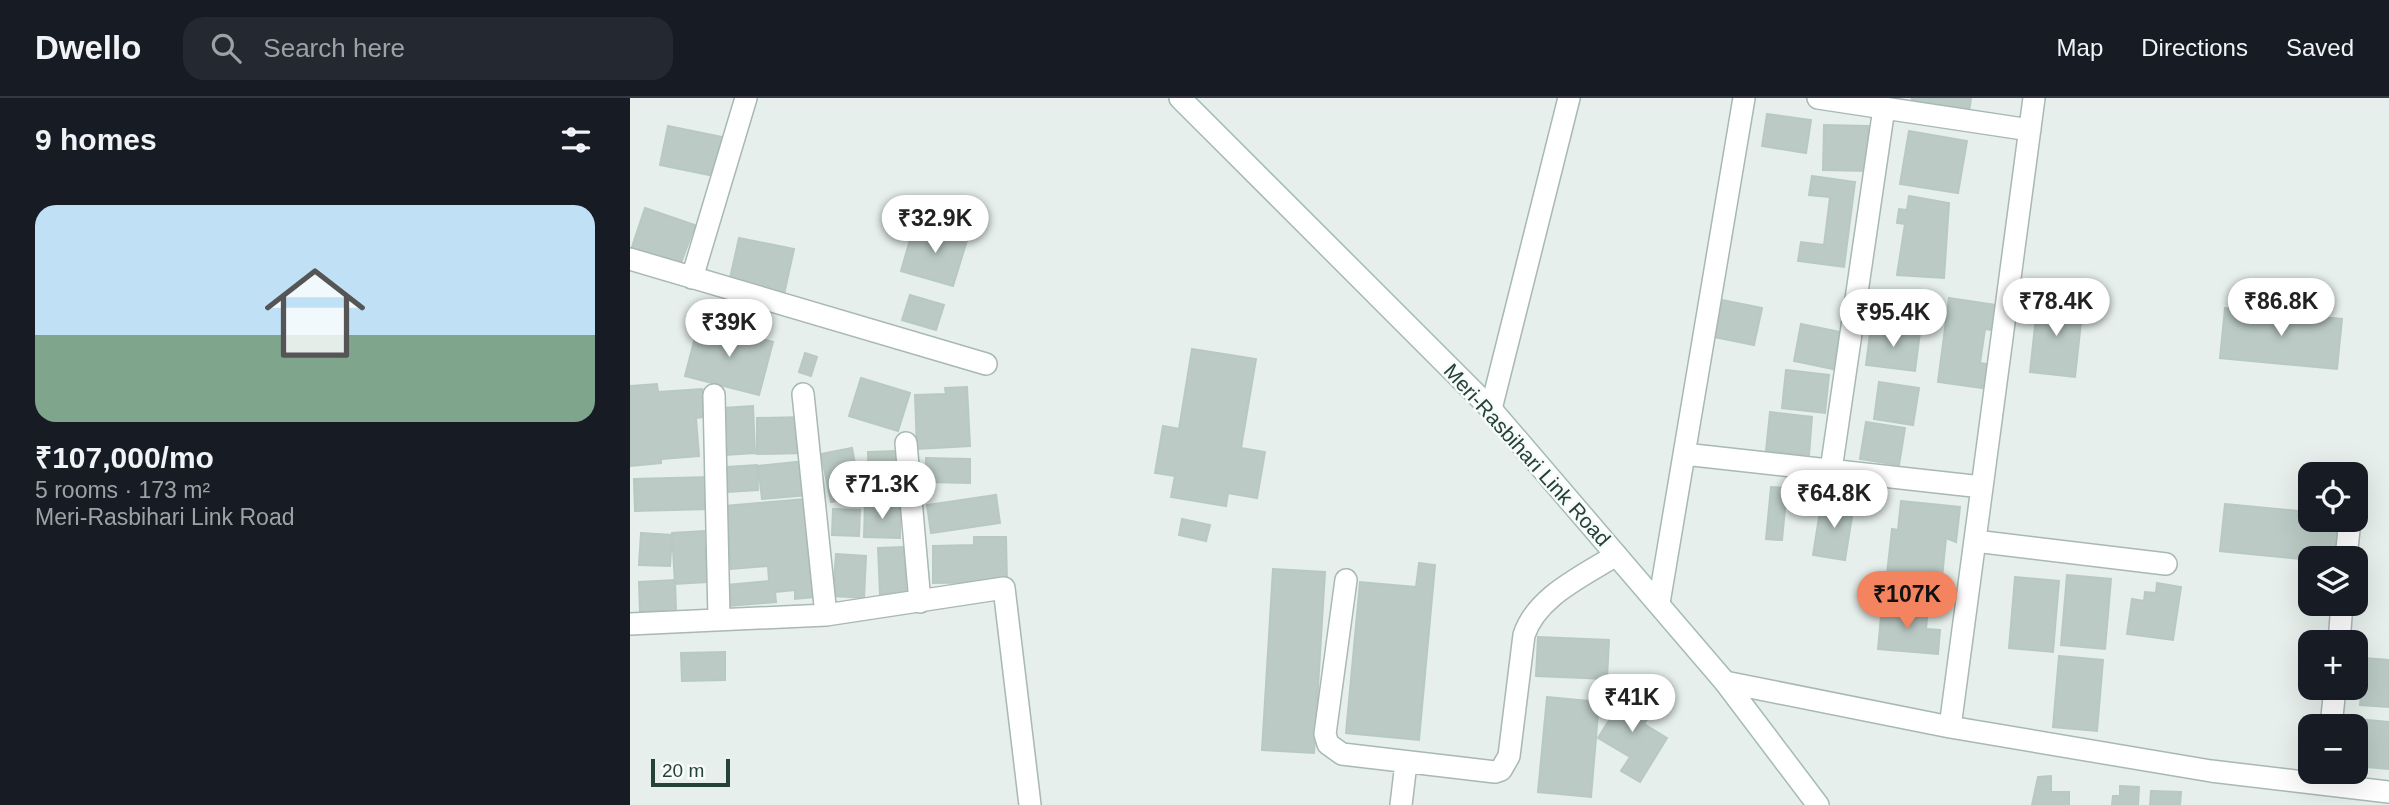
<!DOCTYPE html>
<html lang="en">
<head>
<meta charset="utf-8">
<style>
	body { margin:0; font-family:Arial,sans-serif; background:#242831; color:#f1f3f6; height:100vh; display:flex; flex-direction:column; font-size:26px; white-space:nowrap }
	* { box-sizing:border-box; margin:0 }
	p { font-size:23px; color:#9ea1a6 }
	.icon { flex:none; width:38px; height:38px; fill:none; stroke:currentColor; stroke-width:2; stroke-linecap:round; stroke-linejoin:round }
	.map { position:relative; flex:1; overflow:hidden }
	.panel { display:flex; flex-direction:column; background:#171b24; width:630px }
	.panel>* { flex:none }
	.buttons { position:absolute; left:1668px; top:364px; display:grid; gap:14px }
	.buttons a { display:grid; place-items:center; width:70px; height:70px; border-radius:14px; background:#171b24; box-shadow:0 7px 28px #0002; font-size:35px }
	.scale { position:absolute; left:21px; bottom:18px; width:79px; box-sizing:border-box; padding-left:7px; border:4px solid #24423a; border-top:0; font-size:19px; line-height:24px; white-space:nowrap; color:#24423a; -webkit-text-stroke:5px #f7fbf9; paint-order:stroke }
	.price { position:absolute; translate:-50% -60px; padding:0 16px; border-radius:24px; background:#fff; color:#222; font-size:23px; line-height:46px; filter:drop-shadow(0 2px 4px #0008) }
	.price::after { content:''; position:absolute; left:50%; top:42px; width:21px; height:16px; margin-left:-10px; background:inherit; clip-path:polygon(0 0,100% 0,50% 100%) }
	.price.active { background:#f4845f; color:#111 }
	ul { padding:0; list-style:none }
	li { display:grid; align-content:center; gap:14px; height:371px; padding:0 35px }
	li+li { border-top:2px solid #363941 }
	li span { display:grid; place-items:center; height:217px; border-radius:21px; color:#555 }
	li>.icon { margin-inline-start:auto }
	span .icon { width:126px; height:126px; fill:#fffc; stroke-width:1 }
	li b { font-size:30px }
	h2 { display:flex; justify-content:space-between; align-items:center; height:84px; padding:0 35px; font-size:30px }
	header { display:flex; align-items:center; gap:42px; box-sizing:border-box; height:98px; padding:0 35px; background:#171b24; border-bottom:2px solid #363941 }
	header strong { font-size:33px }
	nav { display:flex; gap:38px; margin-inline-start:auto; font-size:24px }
	.search { width:490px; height:63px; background:#242831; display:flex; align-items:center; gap:18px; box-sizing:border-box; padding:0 24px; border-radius:21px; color:#9ea1a6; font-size:26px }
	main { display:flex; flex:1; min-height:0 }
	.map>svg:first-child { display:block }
	.building { fill:#bbcac4; stroke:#b8c9c2; stroke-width:2 }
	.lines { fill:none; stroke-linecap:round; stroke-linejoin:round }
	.street-casing { stroke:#a8b8b2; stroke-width:24 }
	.secondary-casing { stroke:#a4bbb3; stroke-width:24 }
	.street { stroke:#fff; stroke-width:21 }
	.secondary { stroke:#fff; stroke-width:21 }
	.labels { text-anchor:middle; stroke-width:5; stroke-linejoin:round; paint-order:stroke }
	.street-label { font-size:21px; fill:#24423a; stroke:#f7fbf9 }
</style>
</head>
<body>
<header>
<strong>Dwello</strong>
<div class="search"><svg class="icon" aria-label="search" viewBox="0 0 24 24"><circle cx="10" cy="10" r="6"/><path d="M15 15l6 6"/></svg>Search here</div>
<nav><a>Map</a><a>Directions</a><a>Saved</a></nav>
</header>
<main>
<section class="panel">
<h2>9 homes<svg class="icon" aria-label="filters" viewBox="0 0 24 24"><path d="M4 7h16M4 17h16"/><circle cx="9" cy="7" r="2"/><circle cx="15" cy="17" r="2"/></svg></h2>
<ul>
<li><span style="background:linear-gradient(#bfe0f5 60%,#7fa58c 0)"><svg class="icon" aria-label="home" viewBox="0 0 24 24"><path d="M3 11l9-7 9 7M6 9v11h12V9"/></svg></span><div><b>₹107,000/mo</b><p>5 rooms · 173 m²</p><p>Meri-Rasbihari Link Road</p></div></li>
</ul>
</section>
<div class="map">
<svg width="1759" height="707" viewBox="0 0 1759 707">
	<rect width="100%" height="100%" fill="#e6efeb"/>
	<path class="building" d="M1282,0H1341L1339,14L1281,5Z
		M1137,16L1181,22L1176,55L1132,48Z
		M1194,27L1238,28V73L1193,72Z
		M38,28L97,40L89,79L30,67Z
		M1279,33L1337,43L1328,95L1270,86Z
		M1182,78L1225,84L1214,169L1168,163L1171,144L1194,147L1200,99L1179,97Z
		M1279,98L1319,105L1314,180L1267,177L1275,126L1267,125L1269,111L1277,112Z
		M15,110L65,127L48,173L0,155Z
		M336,124L342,126L323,188L271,173L284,128L331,142Z
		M109,140L164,151L153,201L98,189Z
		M280,197L314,207L306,232L272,222Z
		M1319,200L1373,208L1369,233L1355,231L1350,265L1363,267L1360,291L1308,284Z
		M1408,200L1453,206L1445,279L1400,274Z
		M1092,202L1132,210L1124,247L1084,239Z
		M1595,210L1712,221L1707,271L1590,260Z
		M69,224L143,244L129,297L55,278Z
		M1171,226L1210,234L1203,271L1164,263Z
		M1241,228L1290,234L1285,273L1236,267Z
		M562,251L626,261L611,350L635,354L627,400L598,395L596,408L541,399L545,378L525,375L533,328L549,331Z
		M175,255L187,259L181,278L169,274Z
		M1156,272L1199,277L1195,315L1152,310Z
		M231,280L280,295L268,333L219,318Z
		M1249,284L1289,290L1283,327L1244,321Z
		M27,286L28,294L72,291L74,319L66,320L69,358L31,361V365L0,368V288Z
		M337,289L340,348L287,351L285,297L316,296L315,290Z
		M123,308L125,355L95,357L93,310Z
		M1140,314L1182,319L1179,357L1136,353Z
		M176,319V355L127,356V320Z
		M1236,324L1275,330L1269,367L1230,361Z
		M222,350L231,398L201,404L191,356Z
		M267,353L268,390L239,391L238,354Z
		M296,360L340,361V385L296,384Z
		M174,363L178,397L132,401L128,368Z
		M127,367L128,392L98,394L97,369Z
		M79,379L80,411L5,413L4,381Z
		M1141,389L1157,390L1152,442L1136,441Z
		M366,397L370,425L301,435L297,407Z
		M175,401L184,499L165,501V492L145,494L146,504L99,508L97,487L139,483L138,468L101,471L95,408Z
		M1192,401L1224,406L1215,462L1183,457Z
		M1271,403L1330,409L1326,444L1316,440L1310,500L1255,494L1262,431L1268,432Z
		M235,405L270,406V440L234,439Z
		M1595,406L1680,414V422H1713L1709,460L1680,462L1590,453Z
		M203,411L230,412L229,438L202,437Z
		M552,421L580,427L576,443L549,437Z
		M74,433L77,484L45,486L42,435Z
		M11,435L42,437L40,468L9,467Z
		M344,439H376L377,484L303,485V448L344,447Z
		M274,449L276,495L250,496L248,450Z
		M206,456L236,458L234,500L203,498Z
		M789,465L805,467L789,642L716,635L730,484L786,489Z
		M643,471L695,474L684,655L632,652Z
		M1437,477L1481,481L1475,551L1431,547Z
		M1385,479L1429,483L1423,554L1379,550Z
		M45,482L46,513L10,514L9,484Z
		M1527,485L1551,489L1543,542L1497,536L1502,501L1514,503L1515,494L1526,495Z
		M1252,507L1298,510L1296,531L1310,532L1308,556L1248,551Z
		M908,539L979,542L977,581L906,578Z
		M95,554V582L52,583L51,555Z
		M1429,558L1473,562L1467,633L1423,629Z
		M1734,560L1759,562V609L1730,607Z
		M986,589L1023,612L1014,626L1037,640L1010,684L991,673L1000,659L968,640L988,608L978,602Z
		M917,599L969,604L961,699L908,694Z
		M1727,621L1759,624V671L1726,668Z
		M1421,678V694H1439V707H1402L1408,679Z
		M1490,688L1509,689L1508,707H1482L1483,698H1490Z
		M1521,693L1551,694L1550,707H1520Z"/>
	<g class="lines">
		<defs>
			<path id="street" d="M1188,0L1400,32
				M0,161L356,266
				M62,180L116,0
				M173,296L196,517
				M84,297L89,520
				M861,311L939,0
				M276,345L290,504
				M1054,356L1352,389
				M1201,372L1254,10
				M1345,443L1536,466
				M1716,460L1720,422
				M716,482L695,636L698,646L712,656L865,674L871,672L879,658L894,537C907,498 952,479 986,457
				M1029,505L1114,0
				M0,526L196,517L374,490L400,707
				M1709,544L1712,506
				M1095,584L1320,629L1581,673L1759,694
				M1701,628L1705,590
				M1320,629L1404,0
				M771,707L776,665"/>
			<path id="secondary" d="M550,0L861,311L1095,584L1188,707"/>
		</defs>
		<use href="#street" class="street-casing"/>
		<use href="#secondary" class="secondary-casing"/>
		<use href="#street" class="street"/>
		<use href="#secondary" class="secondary"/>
	</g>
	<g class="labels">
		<g class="street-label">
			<text transform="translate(897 357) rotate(48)" y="7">Meri-Rasbihari Link Road</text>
		</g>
	</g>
</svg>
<div class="buttons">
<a><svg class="icon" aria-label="locate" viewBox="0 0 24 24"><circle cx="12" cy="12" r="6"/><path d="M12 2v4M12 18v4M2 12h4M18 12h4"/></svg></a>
<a><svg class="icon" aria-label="layers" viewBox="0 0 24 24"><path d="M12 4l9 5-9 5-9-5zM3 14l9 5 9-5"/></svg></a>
<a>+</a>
<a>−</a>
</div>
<div class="scale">20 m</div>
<b class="price" style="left:305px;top:157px">₹32.9K</b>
<b class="price" style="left:1426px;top:240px">₹78.4K</b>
<b class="price" style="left:1651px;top:240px">₹86.8K</b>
<b class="price" style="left:1263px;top:251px">₹95.4K</b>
<b class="price" style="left:99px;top:261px">₹39K</b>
<b class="price" style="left:252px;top:423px">₹71.3K</b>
<b class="price" style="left:1204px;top:432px">₹64.8K</b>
<b class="price active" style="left:1277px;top:533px">₹107K</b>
<b class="price" style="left:1002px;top:636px">₹41K</b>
</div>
</main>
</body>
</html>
